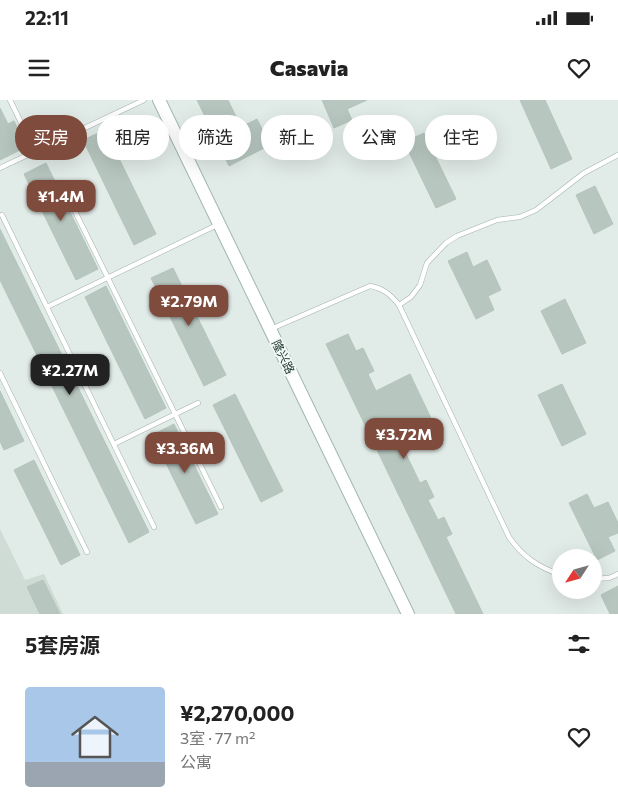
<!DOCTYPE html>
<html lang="zh">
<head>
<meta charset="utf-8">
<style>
	body { margin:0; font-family:Commissioner,"Noto Sans SC",sans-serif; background:#f6f6f6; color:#222; height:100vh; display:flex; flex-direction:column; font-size:19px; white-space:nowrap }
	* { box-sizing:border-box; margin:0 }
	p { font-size:16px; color:#767676 }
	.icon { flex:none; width:28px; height:28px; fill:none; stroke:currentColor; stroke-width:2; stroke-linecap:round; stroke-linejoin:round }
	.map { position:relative; height:514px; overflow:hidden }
	.drawer { display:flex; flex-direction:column; background:#fff; flex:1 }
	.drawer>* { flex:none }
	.guide { position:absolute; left:15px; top:15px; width:589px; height:45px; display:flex; gap:10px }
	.needle { width:32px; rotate:234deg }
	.controls { position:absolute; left:552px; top:449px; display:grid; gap:10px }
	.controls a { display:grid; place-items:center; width:50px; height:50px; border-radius:50%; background:#fff; box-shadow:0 5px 20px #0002; font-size:25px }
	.price { position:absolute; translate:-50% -42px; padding:0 11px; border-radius:10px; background:#7e4b3d; color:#fff; font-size:16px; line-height:32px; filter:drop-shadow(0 1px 2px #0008) }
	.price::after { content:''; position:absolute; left:50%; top:30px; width:15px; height:11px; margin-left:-8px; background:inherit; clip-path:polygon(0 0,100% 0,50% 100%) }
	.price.active { background:#222; color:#fff }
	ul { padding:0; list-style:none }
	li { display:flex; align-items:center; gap:15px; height:125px; padding:0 25px }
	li+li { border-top:1px solid #e0e0e0 }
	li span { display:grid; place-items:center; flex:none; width:140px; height:100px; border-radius:5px; color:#555 }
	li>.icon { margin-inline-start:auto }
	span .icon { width:60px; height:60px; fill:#fffc; stroke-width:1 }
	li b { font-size:21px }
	h2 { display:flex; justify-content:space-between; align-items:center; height:60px; padding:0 25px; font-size:21px }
	.pill { padding:0 18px; border-radius:22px; background:#fff; box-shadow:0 5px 20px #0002; font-size:18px; line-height:45px }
	.pill.active { background:#7e4b3d; color:#fff }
	.status { display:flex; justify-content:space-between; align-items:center; height:35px; padding:0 25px; background:#fff; direction:ltr }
	.status svg { height:14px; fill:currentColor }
	header { display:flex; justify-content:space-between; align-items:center; height:65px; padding:0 25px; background:#fff; font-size:22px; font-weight:800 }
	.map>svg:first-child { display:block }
	.built { fill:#cfdbd5 }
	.building { fill:#b7c6bf; stroke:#b4c5bd }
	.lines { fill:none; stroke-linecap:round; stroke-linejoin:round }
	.lane-casing { stroke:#a4b3ae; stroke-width:5.5 }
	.secondary-casing { stroke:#a0b7ae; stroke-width:14 }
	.lane { stroke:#fff; stroke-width:4.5 }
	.secondary { stroke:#fff; stroke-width:12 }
	.labels { text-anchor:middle; stroke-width:4; stroke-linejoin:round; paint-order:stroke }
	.street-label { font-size:12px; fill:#223b34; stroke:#f2f8f5 }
</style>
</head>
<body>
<div class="status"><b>22:11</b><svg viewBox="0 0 49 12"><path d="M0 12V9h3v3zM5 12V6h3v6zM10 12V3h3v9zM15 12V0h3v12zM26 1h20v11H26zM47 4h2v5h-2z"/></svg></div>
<header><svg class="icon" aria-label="menu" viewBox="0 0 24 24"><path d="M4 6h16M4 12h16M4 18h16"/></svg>Casavia<svg class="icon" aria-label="heart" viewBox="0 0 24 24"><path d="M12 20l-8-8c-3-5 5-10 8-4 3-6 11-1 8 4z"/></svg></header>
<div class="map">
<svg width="618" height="514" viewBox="0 0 618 514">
	<rect width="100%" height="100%" fill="#e1ebe7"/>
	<path class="built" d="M0,429L25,480L44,474L63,514H0Z"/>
	<path class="building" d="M197,0H228L241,27L257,19L270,45L229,66Z
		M322,0H367L347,9L352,20L334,28Z
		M520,0H545L572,59L551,69Z
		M0,8L8,24L14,21L21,35L15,38L20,50L0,60Z
		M105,30L156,134L134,145L83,40Z
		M424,33L456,99L436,108L404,42Z
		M46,63L98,169L76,180L24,74Z
		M595,86L613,124L594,134L576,95Z
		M0,129L149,432L129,443L0,180Z
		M467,152L473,167L487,160L501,190L488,196L494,210L476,219L448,161Z
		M173,168L226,275L204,286L151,178Z
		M106,186L166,308L145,319L85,197Z
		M565,199L586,243L562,254L541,211Z
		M348,234L356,251L363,248L374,271L368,274L376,291L410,274L438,333L404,350L420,383L426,380L434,397L428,400L438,420L444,417L452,434L446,437L483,514H456L326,244Z
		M562,284L586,334L562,346L538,295Z
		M0,291L24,341L4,350L0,341Z
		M235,294L283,391L261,402L213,305Z
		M174,324L218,414L196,424L152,335Z
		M34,360L80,455L61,465L14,370Z
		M587,394L594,408L608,402L618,423V433L608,437L615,451L597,460L569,403Z
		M43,480L60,514H40L27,487Z
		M618,486V514H610L601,495Z"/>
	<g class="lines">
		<defs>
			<path id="lane" d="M10,0L35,51
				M0,68L144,0
				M61,83L221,407
				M2,115L154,427
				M399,205L411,197L420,185L427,163L446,143L457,136L497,120L520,117L536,110L584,73L618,55
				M47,207L217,125
				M271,229L370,186C383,188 391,195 399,205L509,437C523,457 538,467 561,475
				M0,273L87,452
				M114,344L198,303
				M594,479L609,478L618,474"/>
			<path id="secondary" d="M159,0L408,514"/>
		</defs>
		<use href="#lane" class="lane-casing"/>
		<use href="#secondary" class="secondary-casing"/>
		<use href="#lane" class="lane"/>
		<use href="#secondary" class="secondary"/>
	</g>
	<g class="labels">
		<g class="street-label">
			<text transform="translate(283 257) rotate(64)" y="4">隆兴路</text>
		</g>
	</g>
</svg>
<div class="controls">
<a><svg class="needle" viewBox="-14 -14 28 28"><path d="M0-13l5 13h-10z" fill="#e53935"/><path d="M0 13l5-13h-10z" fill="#767676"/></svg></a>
</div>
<b class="price" style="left:61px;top:122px">¥1.4M</b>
<b class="price" style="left:189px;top:227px">¥2.79M</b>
<b class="price active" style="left:70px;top:296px">¥2.27M</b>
<b class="price" style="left:404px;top:360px">¥3.72M</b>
<b class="price" style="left:185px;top:374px">¥3.36M</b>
<div class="guide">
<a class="pill active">买房</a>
<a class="pill">租房</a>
<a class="pill">筛选</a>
<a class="pill">新上</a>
<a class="pill">公寓</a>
<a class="pill">住宅</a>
</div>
</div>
<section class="drawer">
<h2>5套房源<svg class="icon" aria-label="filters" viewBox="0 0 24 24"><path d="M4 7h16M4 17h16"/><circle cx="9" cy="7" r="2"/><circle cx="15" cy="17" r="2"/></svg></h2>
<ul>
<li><span style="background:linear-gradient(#a9c7e8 75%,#9aa5b1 0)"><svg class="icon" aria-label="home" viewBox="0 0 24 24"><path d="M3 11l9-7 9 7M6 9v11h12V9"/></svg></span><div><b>¥2,270,000</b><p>3室 · 77 m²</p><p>公寓</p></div><svg class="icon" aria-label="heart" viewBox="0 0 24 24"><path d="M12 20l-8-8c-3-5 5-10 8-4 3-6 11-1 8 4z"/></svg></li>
</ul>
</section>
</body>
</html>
